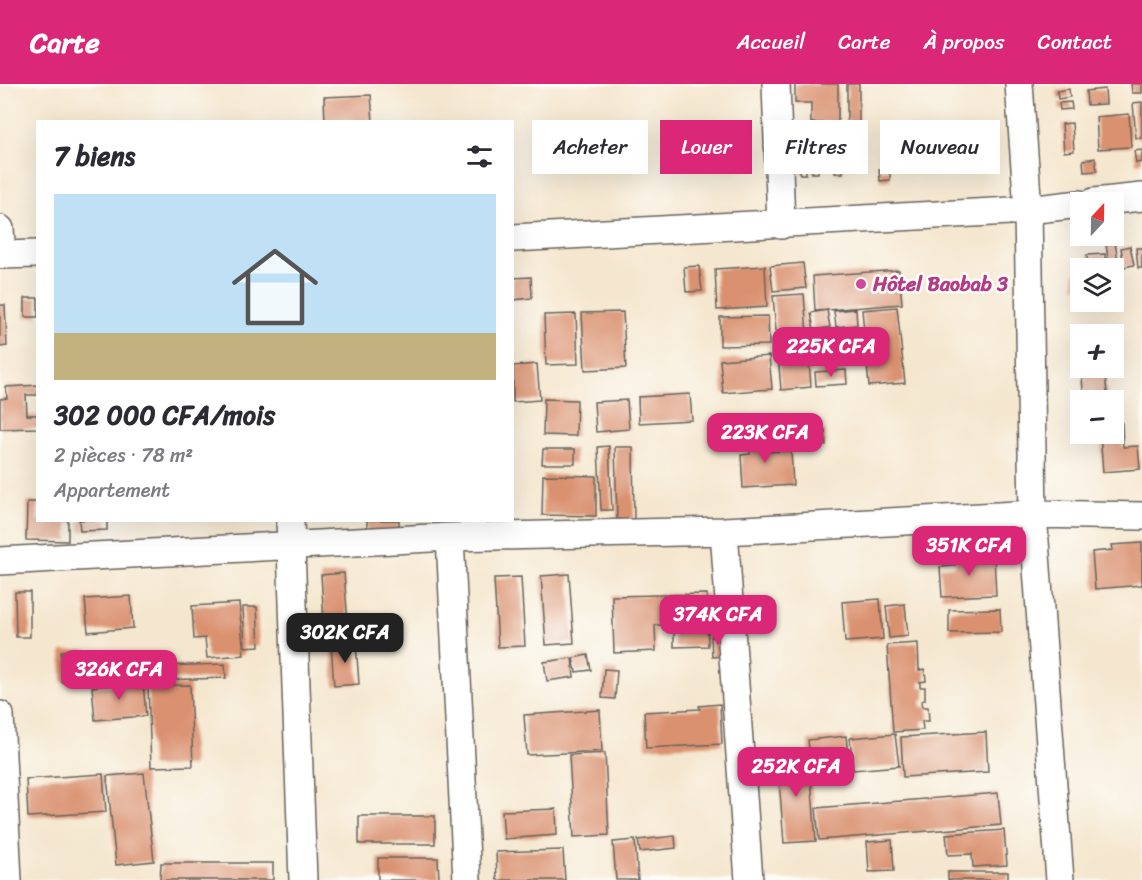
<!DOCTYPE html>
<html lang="fr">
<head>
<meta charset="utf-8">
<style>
	body { margin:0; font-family:Sriracha,sans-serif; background:#f2f2f3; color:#2b2b33; height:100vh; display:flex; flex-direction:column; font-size:22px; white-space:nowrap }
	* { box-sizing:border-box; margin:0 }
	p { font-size:20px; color:#7c7c81 }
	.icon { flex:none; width:33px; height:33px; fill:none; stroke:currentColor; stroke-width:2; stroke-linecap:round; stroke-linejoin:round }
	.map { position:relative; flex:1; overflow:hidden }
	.drawer { position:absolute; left:36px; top:36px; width:478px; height:402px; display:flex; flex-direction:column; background:#fff; border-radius:0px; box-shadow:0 6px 24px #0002 }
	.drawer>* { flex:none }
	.hud { position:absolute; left:532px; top:36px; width:519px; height:54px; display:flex; gap:12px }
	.needle { width:39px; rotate:22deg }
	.fabs { position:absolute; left:1070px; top:108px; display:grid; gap:12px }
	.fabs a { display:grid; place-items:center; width:54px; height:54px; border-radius:0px; background:#fff; box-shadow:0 6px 24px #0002; font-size:30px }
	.price { position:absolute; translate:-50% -51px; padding:0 14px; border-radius:12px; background:#db2777; color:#fff; font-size:20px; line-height:39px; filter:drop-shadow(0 2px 3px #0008) }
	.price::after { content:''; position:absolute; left:50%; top:36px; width:18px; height:14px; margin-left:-9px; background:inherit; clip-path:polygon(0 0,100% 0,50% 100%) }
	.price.active { background:#222; color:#fff }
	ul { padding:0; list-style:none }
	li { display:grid; align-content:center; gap:12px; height:318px; padding:0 18px }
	li span { display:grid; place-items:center; height:186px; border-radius:0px; color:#555 }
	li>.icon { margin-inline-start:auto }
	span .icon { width:108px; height:108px; fill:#fffc; stroke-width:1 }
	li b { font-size:26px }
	h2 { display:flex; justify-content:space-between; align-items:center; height:72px; padding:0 18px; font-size:26px }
	.pill { padding:0 21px; border-radius:0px; background:#fff; box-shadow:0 6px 24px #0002; font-size:21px; line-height:54px }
	.pill.active { background:#db2777; color:#fff }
	header { display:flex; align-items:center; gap:36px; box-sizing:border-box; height:84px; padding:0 30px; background:#db2777; color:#fff }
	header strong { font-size:28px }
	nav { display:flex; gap:33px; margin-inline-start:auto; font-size:21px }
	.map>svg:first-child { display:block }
	.building { fill:#da916f }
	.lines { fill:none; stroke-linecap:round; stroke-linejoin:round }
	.minor-casing { stroke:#68635b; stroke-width:30 }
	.minor { stroke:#fff; stroke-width:27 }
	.hotel-dot { fill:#d1479c; stroke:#fdfcf7; stroke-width:2 }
	.labels { text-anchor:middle; stroke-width:5; stroke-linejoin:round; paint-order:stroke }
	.hotel-label { font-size:20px; font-weight:bold; fill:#b23c85; stroke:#fdfcf7; text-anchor:start }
</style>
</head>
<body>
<header>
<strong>Carte</strong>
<nav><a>Accueil</a><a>Carte</a><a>À propos</a><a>Contact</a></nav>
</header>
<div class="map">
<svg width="1142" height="796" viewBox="0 0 1142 796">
	<rect width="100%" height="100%" fill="#fdfcf7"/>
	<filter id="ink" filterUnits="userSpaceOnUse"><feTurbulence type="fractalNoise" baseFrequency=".0167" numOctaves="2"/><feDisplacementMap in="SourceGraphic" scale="12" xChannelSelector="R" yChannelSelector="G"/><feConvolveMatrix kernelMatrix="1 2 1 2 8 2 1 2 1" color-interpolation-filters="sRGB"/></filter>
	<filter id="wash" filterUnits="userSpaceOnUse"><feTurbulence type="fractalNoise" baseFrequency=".008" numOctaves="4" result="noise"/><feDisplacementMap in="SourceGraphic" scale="24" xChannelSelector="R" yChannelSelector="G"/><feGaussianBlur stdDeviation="1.35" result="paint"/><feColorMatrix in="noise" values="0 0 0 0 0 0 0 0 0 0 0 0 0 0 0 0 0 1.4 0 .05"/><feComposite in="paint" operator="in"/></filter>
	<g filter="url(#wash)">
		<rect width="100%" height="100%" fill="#f5e7cf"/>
		<g id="blocks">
			<path class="building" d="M795,0H838V39H811V19H795Z
				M847,0H859V39H847Z
				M1131,0H1142V9H1132Z
				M1069,5L1070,13L1058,15L1057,7Z
				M1105,5L1106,20L1087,21L1086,7Z
				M371,11L373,38H325L324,13Z
				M1071,18L1072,25L1060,26L1059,19Z
				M1142,18V54H1136L1133,19Z
				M1129,30L1131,63L1098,65L1096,33Z
				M1072,39L1074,67L1064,68L1062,40Z
				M800,44H859V80L843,79V89H835V83L825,84V79H819L818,89H812L811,79H806V90H800Z
				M917,44L918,60L885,62L884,47Z
				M1142,66V78L1136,79L1134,67Z
				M1095,74L1097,87L1084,88L1083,76Z
				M879,85H890V96L880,97Z
				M1115,159L1119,181L1109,182L1106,160Z
				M1130,162L1134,181L1124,183L1121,164Z
				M1136,164H1142V184H1138Z
				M1105,170V182L1087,183V171Z
				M803,179L806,204L773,207L770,182Z
				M699,182L702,207L686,208L684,183Z
				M765,182L767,223L717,226L715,185Z
				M899,186L902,220L815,227L813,192Z
				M1074,188H1080V202L1074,203Z
				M531,193L532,214L513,216V194Z
				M804,210L811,303L781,306L773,212Z
				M25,214H38V233H25Z
				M0,221H5L7,262L0,263Z
				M897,223L905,299L869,302L862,226Z
				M856,225L857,241L836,243L834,227Z
				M827,226L830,243L814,246L811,229Z
				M623,228L626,284L585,286L582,229Z
				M576,230L578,280L546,281L544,231Z
				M768,232L769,261L720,262V233Z
				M857,242L859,264L816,268L814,247Z
				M769,272L772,305L723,309L720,276Z
				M537,280L540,316L513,318V282Z
				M1081,284H1104L1108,316H1084Z
				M846,286L847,300L816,302L815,288Z
				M38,301V311H26L27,331H38V344L0,345V315L7,314L6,303Z
				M690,310L692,336L639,339L638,313Z
				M544,315L577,316L576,352L543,351Z
				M627,316L629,345L596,348L594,318Z
				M1122,339L1123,363L1138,362L1140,385L1103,388L1100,350H1113V340Z
				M749,344H765L766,368L791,367L793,401L743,404L741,371L750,370Z
				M825,346L826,361L814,362L813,347Z
				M609,362L612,426H601L598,363Z
				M615,363H633L634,435H617Z
				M543,365H575V380H542Z
				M543,391L596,392V432L542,431Z
				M27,418H38V436H68V457L26,456Z
				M79,436H107V446L80,447Z
				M367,436H399V447L367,448Z
				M1142,459V501L1095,505L1092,468L1113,466L1112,461Z
				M994,472L996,511L942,513L940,483L955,482V473Z
				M344,489L349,551L325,552L321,491Z
				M569,490L574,559L546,561L541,492Z
				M521,493L525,562L498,563L494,494Z
				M15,508H30V553H16Z
				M707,510L708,562L674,563V541H655L656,567L614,569L612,512Z
				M131,512L133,544L88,548L85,515Z
				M880,515L883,555L845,558L842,518Z
				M239,519L244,571L207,574L205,554L194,555L192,522Z
				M905,520L908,552L889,554L886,522Z
				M243,523H257L259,562L245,563Z
				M1000,525L1001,548L949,549V526Z
				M724,551L725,572L712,573L711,552Z
				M356,559L359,600L334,602L331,560Z
				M918,559L919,586L925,585L926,597L920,598V603H925V616L921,617L922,623H928L929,637H922L923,646L893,648L887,561Z
				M88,566V598H62L61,567Z
				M588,571L591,586L576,588L573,574Z
				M142,574L144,594L93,599L91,579Z
				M572,574L574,593L547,597L544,578Z
				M225,580L226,594L161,596L160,582Z
				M604,585L617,586L615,615L602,614Z
				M143,598L146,632L95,636L92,603Z
				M190,601L193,682L151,683L148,602Z
				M720,620L722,660L646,664L644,628L700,625L699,622Z
				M600,626L602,667L527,671L524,631Z
				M986,648L988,688L903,693L901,653Z
				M895,650L899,682L853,686L850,654Z
				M846,652L850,687L812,691L808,656Z
				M809,668L816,757L784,759L777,670Z
				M605,669L609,751L574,753L569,671Z
				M144,689L154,777L116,781L107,692Z
				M103,690L106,728L28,733L26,695Z
				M998,709L1001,741L819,756L816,724Z
				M556,725L557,751L504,755L502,727Z
				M359,732H435V760H359Z
				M1004,746L1007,781L973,783L972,770L948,771L946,750Z
				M675,752L676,764L640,768L638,756Z
				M635,756L638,796H616L613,758Z
				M892,756L894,787L869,788L867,758Z
				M563,766L565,796H497L496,768Z
				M378,774H438L439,796H378Z
				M161,779H273V796H160Z
				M948,788H1008V796H948Z"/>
		</g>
	</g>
	<g filter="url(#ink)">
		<use href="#blocks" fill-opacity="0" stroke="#68635b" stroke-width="1.5"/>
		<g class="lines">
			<defs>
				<path id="minor" d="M776,0L781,141
					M1019,0L1028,126L1033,430L1060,796
					M1094,118L1142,113
					M0,145L2,171
					M513,154L1028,126L1080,120
					M0,171L38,170
					M290,436L303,796
					M724,447L749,796
					M450,453L467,796
					M0,477L450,453L724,447L1033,430L1142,432
					M0,631L8,796"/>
			</defs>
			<use href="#minor" class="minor-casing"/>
			<use href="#minor" class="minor"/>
		</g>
	</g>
	<circle class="hotel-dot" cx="861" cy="200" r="6"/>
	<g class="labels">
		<g class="hotel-label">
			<text x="873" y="207">Hôtel Baobab 3</text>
		</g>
	</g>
</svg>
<div class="fabs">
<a><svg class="needle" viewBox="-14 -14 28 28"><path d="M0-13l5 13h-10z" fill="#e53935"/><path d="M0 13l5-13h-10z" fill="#7c7c81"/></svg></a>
<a><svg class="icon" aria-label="layers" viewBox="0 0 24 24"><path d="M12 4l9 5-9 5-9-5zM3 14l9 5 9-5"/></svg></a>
<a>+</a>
<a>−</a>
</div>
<b class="price" style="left:831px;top:294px">225K CFA</b>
<b class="price" style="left:765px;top:380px">223K CFA</b>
<b class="price" style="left:969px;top:493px">351K CFA</b>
<b class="price" style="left:718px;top:562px">374K CFA</b>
<b class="price active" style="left:345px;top:580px">302K CFA</b>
<b class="price" style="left:119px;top:617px">326K CFA</b>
<b class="price" style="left:796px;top:714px">252K CFA</b>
<div class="hud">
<a class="pill">Acheter</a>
<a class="pill active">Louer</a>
<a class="pill">Filtres</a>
<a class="pill">Nouveau</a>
</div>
<section class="drawer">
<h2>7 biens<svg class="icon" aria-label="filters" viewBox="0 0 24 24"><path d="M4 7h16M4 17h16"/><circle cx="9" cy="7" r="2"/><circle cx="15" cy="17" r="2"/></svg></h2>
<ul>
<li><span style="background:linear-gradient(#bfe0f5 75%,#c2b280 0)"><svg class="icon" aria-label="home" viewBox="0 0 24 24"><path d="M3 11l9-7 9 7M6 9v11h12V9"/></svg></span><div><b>302 000 CFA/mois</b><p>2 pièces · 78 m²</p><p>Appartement</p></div></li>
</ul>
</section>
</div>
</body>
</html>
